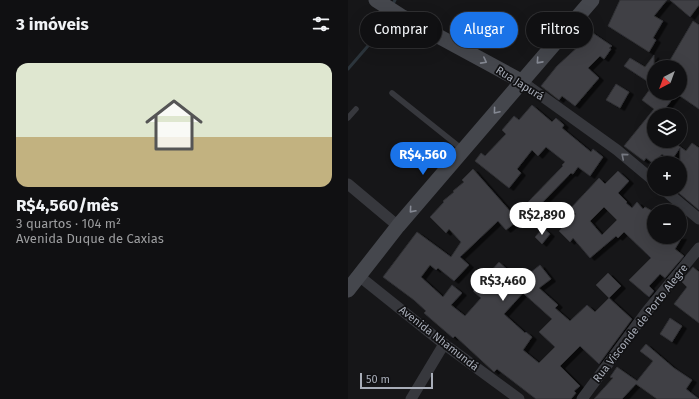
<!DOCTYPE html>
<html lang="pt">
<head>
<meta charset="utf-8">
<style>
	body { margin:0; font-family:"Fira Sans",sans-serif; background:#1e1e20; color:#f1f3f6; height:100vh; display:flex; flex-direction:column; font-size:15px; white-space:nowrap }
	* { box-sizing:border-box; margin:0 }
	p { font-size:13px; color:#9c9d9f }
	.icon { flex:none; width:22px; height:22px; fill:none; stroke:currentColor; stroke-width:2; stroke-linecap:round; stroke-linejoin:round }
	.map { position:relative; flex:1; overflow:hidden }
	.details { display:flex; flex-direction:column; background:#101012; width:348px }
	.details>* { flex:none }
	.hud { position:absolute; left:12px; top:12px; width:279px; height:36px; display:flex; gap:8px }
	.needle { width:26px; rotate:221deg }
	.controls { position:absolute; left:299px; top:60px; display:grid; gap:8px }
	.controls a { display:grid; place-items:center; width:40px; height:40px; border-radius:50%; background:#101012; box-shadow:0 4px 16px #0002,0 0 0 1px #303032; font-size:20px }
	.scale { position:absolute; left:12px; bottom:10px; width:73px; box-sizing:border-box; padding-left:4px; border:2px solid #a8adb8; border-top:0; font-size:11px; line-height:14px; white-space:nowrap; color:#a8adb8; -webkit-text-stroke:3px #111113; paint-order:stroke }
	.price { position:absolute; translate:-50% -34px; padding:0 9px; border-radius:14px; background:#fff; color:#222; font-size:13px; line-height:26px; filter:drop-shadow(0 1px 2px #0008) }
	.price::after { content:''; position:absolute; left:50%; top:24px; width:12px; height:9px; margin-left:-6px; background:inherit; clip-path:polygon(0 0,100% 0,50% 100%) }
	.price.on { background:#1a73e8; color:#fff }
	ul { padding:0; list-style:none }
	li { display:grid; align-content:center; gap:8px; height:212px; padding:0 16px }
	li+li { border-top:1px solid #303032 }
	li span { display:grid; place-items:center; height:124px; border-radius:12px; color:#555 }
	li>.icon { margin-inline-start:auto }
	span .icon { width:72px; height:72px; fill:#fffc; stroke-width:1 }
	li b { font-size:17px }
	h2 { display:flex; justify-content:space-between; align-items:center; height:48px; padding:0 16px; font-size:17px }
	.pill { padding:0 14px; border-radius:18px; background:#101012; box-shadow:0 4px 16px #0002,0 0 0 1px #303032; font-size:14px; line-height:36px }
	.pill.on { background:#1a73e8; color:#fff }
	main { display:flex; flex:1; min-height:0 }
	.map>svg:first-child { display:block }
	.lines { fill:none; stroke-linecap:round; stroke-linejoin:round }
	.stream { stroke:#2c353c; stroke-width:3 }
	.building { fill:#404145; stroke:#303034; fill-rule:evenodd; filter:url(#shadow) }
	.lane { stroke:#37383d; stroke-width:5.5 }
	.street { stroke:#37383d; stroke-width:11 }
	.secondary { stroke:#45474d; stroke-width:15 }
	.oneway { stroke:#858993 }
	.oneway2 { stroke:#757881 }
	.labels { text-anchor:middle; stroke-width:3.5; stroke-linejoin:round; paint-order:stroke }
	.street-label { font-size:11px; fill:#a8adb8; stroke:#111113 }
</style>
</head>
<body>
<main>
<section class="details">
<h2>3 imóveis<svg class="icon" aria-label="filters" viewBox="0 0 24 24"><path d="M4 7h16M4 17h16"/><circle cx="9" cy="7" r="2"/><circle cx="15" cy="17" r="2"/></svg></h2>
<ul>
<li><span style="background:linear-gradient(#dfe7d0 60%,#c2b280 0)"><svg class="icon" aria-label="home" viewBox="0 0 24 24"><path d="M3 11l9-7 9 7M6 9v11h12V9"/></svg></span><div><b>R$4,560/mês</b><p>3 quartos · 104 m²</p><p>Avenida Duque de Caxias</p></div></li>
</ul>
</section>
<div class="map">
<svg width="351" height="399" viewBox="0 0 351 399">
	<defs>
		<filter id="shadow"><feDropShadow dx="4.5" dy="2.5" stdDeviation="0" flood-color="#0009"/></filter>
	</defs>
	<rect width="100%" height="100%" fill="#161618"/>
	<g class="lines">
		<path class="stream" d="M44,6L47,0
			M0,69L32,32L41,13"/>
	</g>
	<path class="building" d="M272,0H319L306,16L315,21L305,38L308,40L301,52L260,26Z
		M322,0H351V5L342,17Z
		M345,21L351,25V109L332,96V67H318Z
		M242,31L264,46L261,48L263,49L256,59L252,56L240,68L251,78L227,106L214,96L211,100L193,86L209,66L233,44Z
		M306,55V93H329L316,110L322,115H306V141H324L338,151L344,143L351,148V210L326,189H332V148L323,161L314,154L306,164L298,158L296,161L276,146L306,109L294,100L305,85L276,66L282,58L297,67Z
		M268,84L281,92L272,108L258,100Z
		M184,105L204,122L208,118L216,125L214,128L243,152L245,149L255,157L242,176L230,167L225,174L223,173L188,209L180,202L215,166L214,165L217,162L198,147L190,156L184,150L169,169L173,173L161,188L127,161L133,153L137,156L158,134L154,130L166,116L171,120Z
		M125,169L162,211L165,209L173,218L158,230L150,221L112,257L121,265L106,281L90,268L88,270L82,265L73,277L95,297L104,285L114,293L103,305L117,316L133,298L125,291L151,262L172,281L192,265L203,279L191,288L210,305L207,308L222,321L239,305L247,312L261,298L284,319L251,364L232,346L212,366L232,386L226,391L228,393L223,399H188L149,369L146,372L107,336L105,338L76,313L78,311L66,300L35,277L69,232L103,257L113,242L101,229L98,233L82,217L96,202L95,201L106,192L105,191L116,182L114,180ZM175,293L204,319L191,332L207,347L191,363L175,350L184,337L178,332L177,333L156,314Z
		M270,171L281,181L270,193L279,202L278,203L284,208L289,202L295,209L297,207L306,212V237H334L327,249L336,256L317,278L312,274L301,286L306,291L301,297L281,280L303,258L276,232L270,238L268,236L242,258L225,238L222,242L211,231L228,214L222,209L251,178L257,184ZM256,207L269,220L254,235L242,221Z
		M195,228L202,234L194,244L187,237Z
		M345,267L351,272V323L326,304L339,287L333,281Z
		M260,273L273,286L261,298L248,285Z
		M322,318L334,326L324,342L312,334Z
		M298,344L326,368L344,380L338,389L351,399H309L288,384L274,399H246L265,378L262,377L269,367L289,381L305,361L292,351Z"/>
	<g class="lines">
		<path class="lane" d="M44,93L114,149
			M0,118L8,109"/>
		<path class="street" d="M173,81L269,150L306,181
			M0,184L50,226
			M315,189L351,219
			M11,276L96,344L171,399
			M63,399L96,344
			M234,399L299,311L351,248"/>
		<path class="secondary" d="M28,0L53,16L173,81
			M0,290L50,226L244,0"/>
	</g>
	<defs><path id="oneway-chevron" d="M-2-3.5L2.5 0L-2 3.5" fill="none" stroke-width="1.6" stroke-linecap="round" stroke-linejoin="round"/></defs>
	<g class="oneway">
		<use href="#oneway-chevron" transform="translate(136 61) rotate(28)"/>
		<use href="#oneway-chevron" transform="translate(191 61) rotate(132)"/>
		<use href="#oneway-chevron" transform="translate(148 111) rotate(130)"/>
		<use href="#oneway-chevron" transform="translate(64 210) rotate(131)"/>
	</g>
	<use class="oneway2" href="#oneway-chevron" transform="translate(276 156) rotate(-140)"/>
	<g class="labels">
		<g class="street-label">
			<text transform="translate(172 83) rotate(32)" y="4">Rua Japurá</text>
			<text transform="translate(292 323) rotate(-52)" y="4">Rua Visconde de Porto Alegre</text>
			<text transform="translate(91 338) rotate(38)" y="4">Avenida Nhamundá</text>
		</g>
	</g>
</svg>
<div class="controls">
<a><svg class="needle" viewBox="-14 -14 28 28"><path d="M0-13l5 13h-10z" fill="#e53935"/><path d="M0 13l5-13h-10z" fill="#9c9d9f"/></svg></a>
<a><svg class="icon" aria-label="layers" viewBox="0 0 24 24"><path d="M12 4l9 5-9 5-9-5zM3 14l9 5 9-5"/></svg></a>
<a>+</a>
<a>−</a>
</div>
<div class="scale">50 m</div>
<b class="price on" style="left:75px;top:176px">R$4,560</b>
<b class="price" style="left:194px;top:236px">R$2,890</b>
<b class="price" style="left:155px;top:302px">R$3,460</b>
<div class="hud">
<a class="pill">Comprar</a>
<a class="pill on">Alugar</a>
<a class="pill">Filtros</a>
</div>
</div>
</main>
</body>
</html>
